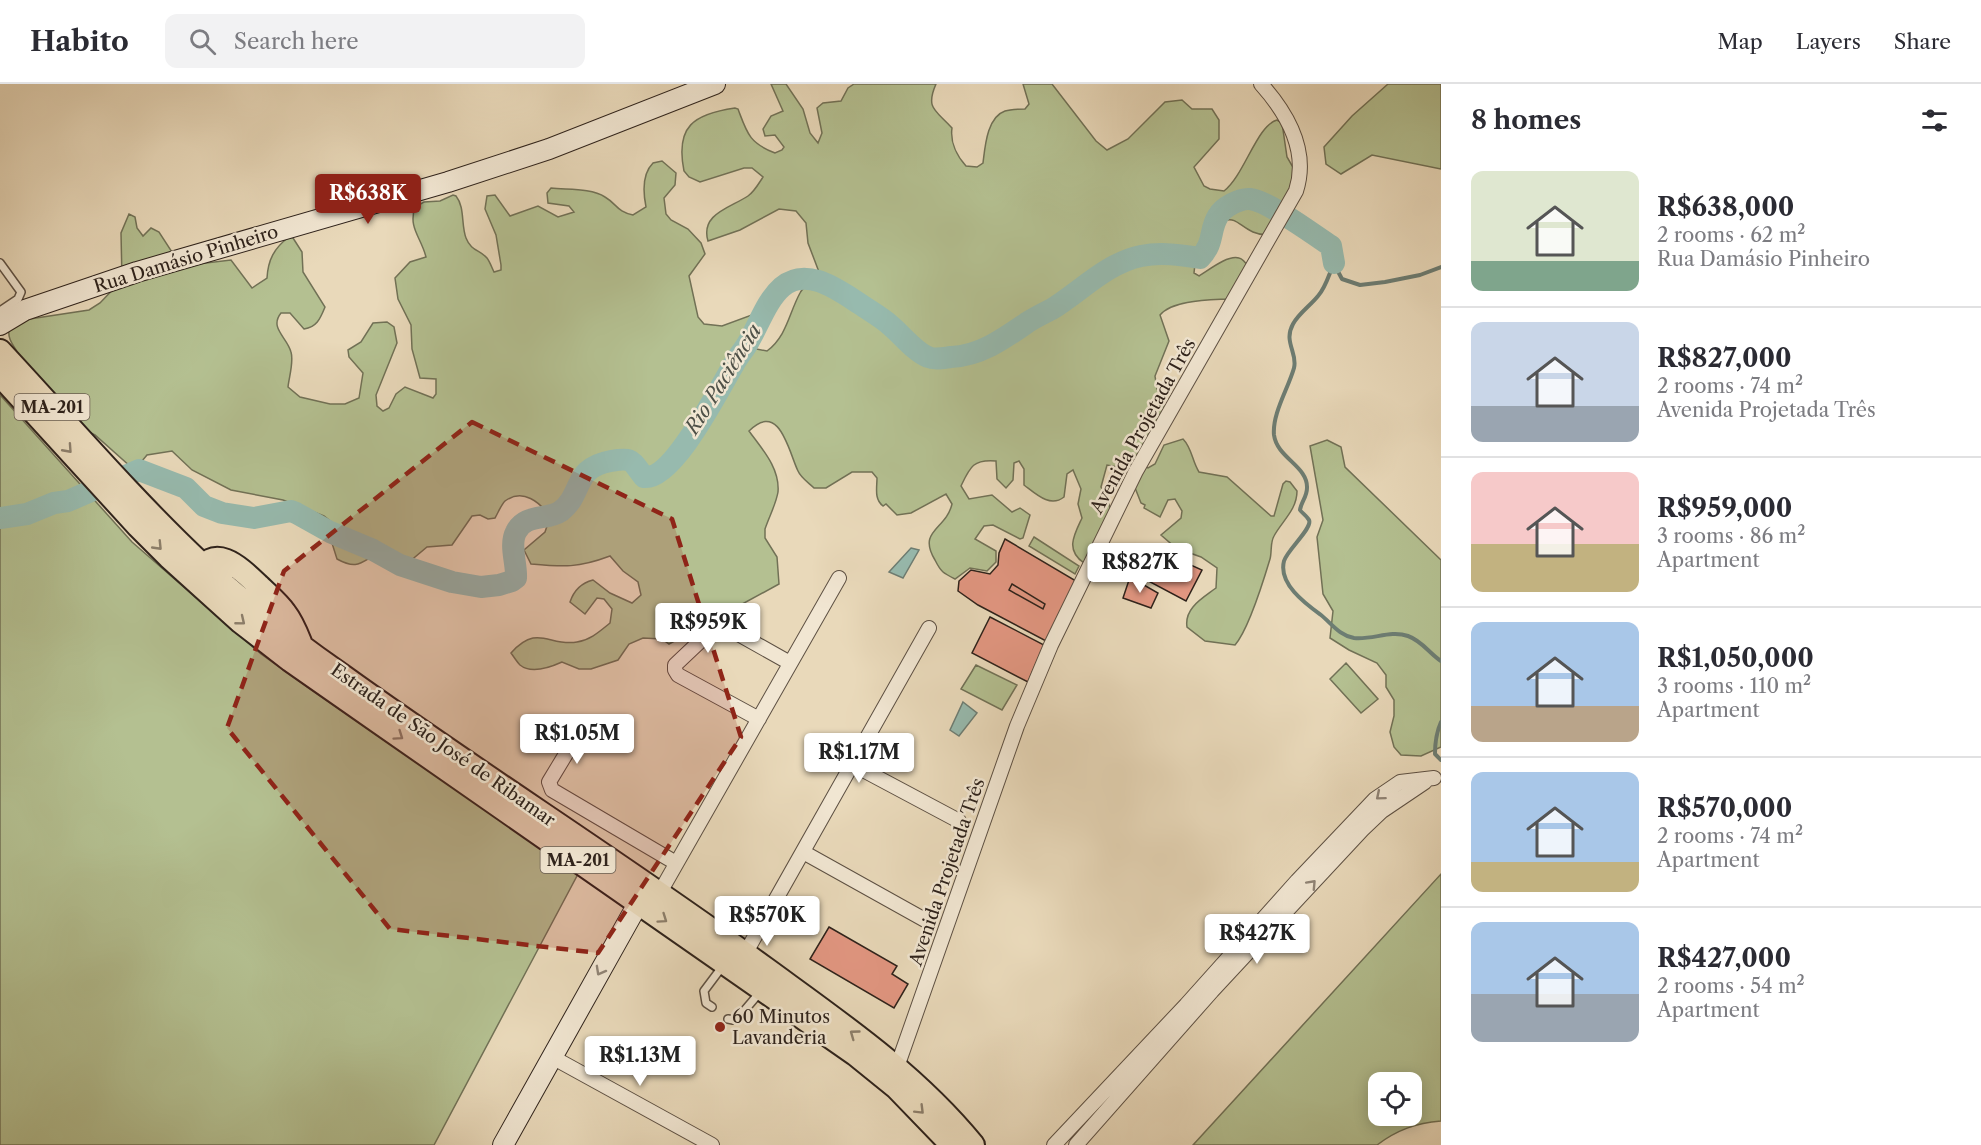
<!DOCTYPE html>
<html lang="en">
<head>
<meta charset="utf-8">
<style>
	body { margin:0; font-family:"Libre Caslon Text",serif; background:#f2f2f3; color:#2b2b33; height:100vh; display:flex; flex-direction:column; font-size:22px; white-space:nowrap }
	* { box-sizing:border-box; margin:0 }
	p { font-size:20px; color:#7c7c81 }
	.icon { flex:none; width:33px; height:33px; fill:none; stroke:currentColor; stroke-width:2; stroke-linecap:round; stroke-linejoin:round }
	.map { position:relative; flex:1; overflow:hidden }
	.sheet { display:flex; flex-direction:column; background:#fff; width:540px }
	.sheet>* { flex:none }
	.tools { position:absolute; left:1368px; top:988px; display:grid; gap:12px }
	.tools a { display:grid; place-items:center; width:54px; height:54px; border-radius:12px; background:#fff; box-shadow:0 3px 15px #0003; font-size:30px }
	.price { position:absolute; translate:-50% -51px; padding:0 14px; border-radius:6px; background:#fff; color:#222; font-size:20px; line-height:39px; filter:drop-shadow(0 2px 3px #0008) }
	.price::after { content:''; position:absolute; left:50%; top:36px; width:18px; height:14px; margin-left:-9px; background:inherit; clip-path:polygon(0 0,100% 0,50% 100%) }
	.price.selected { background:#8f2418; color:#fff }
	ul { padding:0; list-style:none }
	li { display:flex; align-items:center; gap:18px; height:150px; padding:0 30px }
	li+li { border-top:2px solid #e1e1e2 }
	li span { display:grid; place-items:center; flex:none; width:168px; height:120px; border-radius:12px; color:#555 }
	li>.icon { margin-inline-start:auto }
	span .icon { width:72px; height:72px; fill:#fffc; stroke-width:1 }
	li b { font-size:26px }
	h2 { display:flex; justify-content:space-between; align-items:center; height:72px; padding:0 30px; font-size:26px }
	header { display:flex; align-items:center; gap:36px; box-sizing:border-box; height:84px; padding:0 30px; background:#fff; border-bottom:2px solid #e1e1e2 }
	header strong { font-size:28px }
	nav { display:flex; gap:33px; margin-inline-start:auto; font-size:21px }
	.search { width:420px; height:54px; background:#f2f2f3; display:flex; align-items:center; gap:15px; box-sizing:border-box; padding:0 21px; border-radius:12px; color:#7c7c81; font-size:22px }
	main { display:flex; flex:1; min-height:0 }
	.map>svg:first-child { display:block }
	.green { fill:#b4c091; stroke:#717156; stroke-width:1.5; fill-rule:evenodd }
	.water { fill:#97baae; stroke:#6d7d73; stroke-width:1.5 }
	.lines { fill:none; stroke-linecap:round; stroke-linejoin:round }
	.stream { stroke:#6d7d73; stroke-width:4 }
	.river { stroke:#97baae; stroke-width:22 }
	.building { fill:#e39782; stroke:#2e221b; stroke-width:1.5 }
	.lane-casing { stroke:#5d5043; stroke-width:10 }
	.street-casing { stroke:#5d5043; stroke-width:16 }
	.secondary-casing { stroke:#2e221b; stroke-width:22 }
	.primary-casing { stroke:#2e221b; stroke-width:26 }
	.lane { stroke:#f1e6d2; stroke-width:7 }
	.street { stroke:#f1e6d2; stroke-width:14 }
	.secondary { stroke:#f1e6d2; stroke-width:20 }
	.primary { stroke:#e9d9ba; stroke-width:22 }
	.oneway { stroke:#8c7e6a }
	.oneway2 { stroke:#908476 }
	.marked { fill:#8f2418; fill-opacity:0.2; stroke:#8f2418; stroke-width:4.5; stroke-dasharray:12 8; stroke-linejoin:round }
	.poi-dot { fill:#8f2418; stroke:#f1e6d2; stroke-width:2 }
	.labels { text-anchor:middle; stroke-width:5; stroke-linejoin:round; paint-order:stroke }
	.shield { fill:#f1e6d2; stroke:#685d52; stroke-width:1.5 }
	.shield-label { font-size:16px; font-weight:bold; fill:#2e221b }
	.street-label { font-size:18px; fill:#2e221b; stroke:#f1e6d2 }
	.poi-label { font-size:18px; fill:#2e221b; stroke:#f1e6d2; text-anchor:start }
	.water-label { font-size:20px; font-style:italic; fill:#4e5047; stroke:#f1e6d2 }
</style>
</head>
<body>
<header>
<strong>Habito</strong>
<div class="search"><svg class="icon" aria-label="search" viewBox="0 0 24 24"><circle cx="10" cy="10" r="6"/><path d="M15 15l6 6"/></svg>Search here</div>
<nav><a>Map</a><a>Layers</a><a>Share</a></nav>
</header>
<main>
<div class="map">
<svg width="1441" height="1061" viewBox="0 0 1441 1061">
	<rect width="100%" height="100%" fill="#e9d9ba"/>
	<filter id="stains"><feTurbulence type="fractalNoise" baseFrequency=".00333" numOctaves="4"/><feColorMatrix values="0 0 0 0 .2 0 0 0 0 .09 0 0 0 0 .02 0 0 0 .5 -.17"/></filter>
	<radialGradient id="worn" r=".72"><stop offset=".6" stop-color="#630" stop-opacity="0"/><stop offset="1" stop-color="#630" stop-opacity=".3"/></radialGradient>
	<path class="green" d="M771,0H786L803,25L810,49L818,59L822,49L817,24L823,19L841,17L848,4L854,0H936C925,25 936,26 952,44C950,58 957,72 966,82L977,83L983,79C985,63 987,33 1005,27C1011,25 1018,25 1025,25L1029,20L1023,0H1052L1096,57L1107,66L1128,55L1165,18L1182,16L1192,25H1212L1219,36V55L1194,83L1204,102L1210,105L1224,107C1244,92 1257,41 1277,36L1282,39L1287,73L1294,85L1295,93L1269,151C1235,152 1235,111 1207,159C1201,169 1194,178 1194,189L1199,192C1209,186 1227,171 1239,174C1244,175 1247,181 1249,184L1227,215C1209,216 1172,216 1160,231L1169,257L1155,292L1157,305L1171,335L1139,374L1125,386L1118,383L1107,381L1101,403L1109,420L1112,434L1084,479C1065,466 1074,451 1082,434L1078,420L1081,405L1073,386L1067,390L1064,413C1050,424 1036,410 1024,401V385L1019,377L1014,379L1013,396L1006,404L997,395L996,377C973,375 970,383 961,402L969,415L992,411L1012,428L1020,424L1030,431L1023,454L1020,455L993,441L984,442L975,455L996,467V478L987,487L970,484L955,495C943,489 941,488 935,476C917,446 946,446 952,420L946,410L911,429L897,431L886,420L883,422C874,415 877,404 877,394L872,388H852L826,404H814C809,399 801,394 798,387C789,369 780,316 749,347C762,365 780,384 778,408C776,420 769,433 765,445V454L777,473L779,500L669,560L662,555L643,554L629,560L618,576L591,585H579L562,578C551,583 531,590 520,581C517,578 514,573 511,569C538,539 549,563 577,558C590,556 599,548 610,539L612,525L604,515L597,514L585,530L570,518C574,506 581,499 593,496L610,509L632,519L641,511L638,498L623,487L610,472C578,484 564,483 531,480L524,466L545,448L550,433C540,418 523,404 505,417C501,421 498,429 495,434L488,435L480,431L472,432L452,461L427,463L409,478H396L378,469C360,479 357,486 337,475L331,456L335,441L324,432L283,416L231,406L192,386L172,367L147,371L137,383H131L95,351L77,342L69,325L60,315L53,312L20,275C18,264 7,259 9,245L23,236L89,226L100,219L122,196L121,149L129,130L135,133L137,144L143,152L151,144L159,148L181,182L231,176L252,204L267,194C268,176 274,164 289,153L293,154L302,168L303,188L325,223C320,235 317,243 304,245L290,229H281C269,244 287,253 291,268C294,278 289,293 288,303L300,313L330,320H345L359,314L363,289L349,273L348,266L361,258L373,239L387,238L394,243L397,259L376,311L377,322L383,327L389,324L396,310L405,303L433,314L436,310V295L420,294L412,265L411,241L398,215L395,194L410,178L426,173C421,153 408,144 415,123L424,118L440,117L453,111L456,112C465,123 461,141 466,154C471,167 480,166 487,174C490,178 492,184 494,188L501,186V181L496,151L485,125L487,112L495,111L510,132L538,122L558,133L574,128L569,122L548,119L547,109L551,104C567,106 591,104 605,113C617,120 617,128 633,131L646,123C643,108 642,90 653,79L662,77L676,89L675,101L664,114L666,130L671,136L688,145L701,159L705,170L689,192L698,233L704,240L722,242L757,229L756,265L767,267C787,252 789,229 800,209C804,201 813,199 819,188L808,159L806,139L796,127L779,125L740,146L708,157C700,130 730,124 748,112C754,108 759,99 763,93L752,84H744L700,98L689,93L684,87C675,42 694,30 735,24L738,25C747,49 749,59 775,69L782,66L784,63L775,51L765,52L763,45L771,32L783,27Z
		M1388,0H1441V85L1372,71L1341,90L1326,80L1324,63L1352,32Z
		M0,311L132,458L261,570L307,603L578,790L434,1061H0Z
		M1183,355C1192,364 1192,377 1199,388L1227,393L1271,432H1274L1283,400L1286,397L1290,398L1297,407C1297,426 1282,437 1274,452C1270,459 1272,468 1270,475C1264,495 1248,546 1235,561L1205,557L1187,543C1184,524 1203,514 1216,504L1217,484L1201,473L1176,464L1161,451L1181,434L1182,427L1175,415L1168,416L1160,433L1144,424L1145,421L1141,419L1130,391L1141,381L1148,384L1155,380L1164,361Z
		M1327,356L1341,363L1345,383L1441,476V663L1421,672L1401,671L1394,663L1390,648L1394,632V616L1386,603V591L1377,579L1349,566L1330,554L1333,527L1323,510L1317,453L1323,436L1310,362Z
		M1034,453L1079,482L1075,490L1029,462Z
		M1346,579L1378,615L1361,629L1330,595Z
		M976,581L1017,601L1002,626L961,605Z
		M1441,790V1037C1416,1039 1397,1046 1377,1061H1193ZM1378,999H1412V1032H1378Z"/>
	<path class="water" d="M911,464L919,466L903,494L889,488Z
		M963,618L977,629L959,652L950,646Z"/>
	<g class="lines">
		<path class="stream" d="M1334,179C1329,190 1326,203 1318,212C1310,222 1299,229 1293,240C1283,258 1298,269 1294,284C1288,305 1272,330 1274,351C1277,374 1308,382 1307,404C1307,413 1301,418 1300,426C1302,429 1307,432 1309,436C1313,444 1287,466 1284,477C1278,500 1306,520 1321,531C1332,540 1339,551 1354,554C1373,556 1390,546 1408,552C1422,557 1429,569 1441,577
			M1334,180L1342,195L1360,201L1385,198L1420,191L1441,183
			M1441,638C1436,649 1435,659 1435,670L1441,676"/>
		<path class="river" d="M0,434L27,430L54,419L68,417L139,386L186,404L204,422L222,429L254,434L291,427L296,429L330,448L373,466L400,481L452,498L481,503L499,501L512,497L516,494C517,480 509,461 516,448C525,429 547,437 561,427C584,409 572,384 611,377C634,373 631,377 644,393C673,397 720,303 734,280C738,272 745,265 749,257C759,240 767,216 782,203C807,182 838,206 860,220C870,227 881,233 890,241C901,250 915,268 928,273C935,276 943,274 951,273C980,272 1005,254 1028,238C1036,233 1044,229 1052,225C1081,207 1107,179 1141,172C1161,168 1181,171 1200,174C1215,158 1209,146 1218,132C1223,123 1240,114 1250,115C1269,117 1314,151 1331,162L1334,179"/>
	</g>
	<path class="building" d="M1005,455L1076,497L1046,557L978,521L958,507L959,497L971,486L990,490L998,481L999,469Z
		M1149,462L1202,486L1186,517L1137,491Z
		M1130,493L1158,509L1151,524L1123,514Z
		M1012,500L1045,520L1043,525L1009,506Z
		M990,533L1044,561L1028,598L972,569Z
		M829,843L897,882L892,890L908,900L894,924L810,875Z"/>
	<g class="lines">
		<defs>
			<path id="lane" d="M0,179L21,208L18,215L0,227
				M712,923L706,919L704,907L722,883
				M728,935L733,936L738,934L761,907"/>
			<path id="street" d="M759,635L678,591L675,586V581L712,546L720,542L733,547L790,579
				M581,648L578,650L549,698L552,706L676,779
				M852,680L959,737
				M803,768L925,836
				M659,810L839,494
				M745,870L929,544
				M552,973L712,1061
				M897,983L1017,642L1051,561L1136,387L1296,107C1309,67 1287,29 1261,0
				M1054,1061L1186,921L1297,797L1375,715L1400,698L1434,694
				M1076,1061L1212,907L1362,746L1382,727L1425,698"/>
			<path id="secondary" d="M0,241L25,226L137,188L448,98L549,65L715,0
				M503,1061L639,818"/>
			<path id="primary" d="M0,267C66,338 130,413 200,479C245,521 294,558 344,593C483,693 628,784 766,885C840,939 915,990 973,1061
				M0,291L138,442L169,473L241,538L290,576L383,641L855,970L897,1004L952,1061
				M198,493C212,455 242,486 259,502C268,511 278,519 285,529C292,538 296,548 300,558"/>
		</defs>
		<use href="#lane" class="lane-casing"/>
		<use href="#street" class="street-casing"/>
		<use href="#secondary" class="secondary-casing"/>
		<use href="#primary" class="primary-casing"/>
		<use href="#lane" class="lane"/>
		<use href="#street" class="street"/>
		<use href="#secondary" class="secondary"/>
		<use href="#primary" class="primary"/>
	</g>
	<defs><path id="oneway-chevron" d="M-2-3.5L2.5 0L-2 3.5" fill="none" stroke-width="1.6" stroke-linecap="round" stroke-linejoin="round" transform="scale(1.5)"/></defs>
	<g class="oneway">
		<use href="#oneway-chevron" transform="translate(68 365) rotate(48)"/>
		<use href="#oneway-chevron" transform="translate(158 462) rotate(46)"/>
		<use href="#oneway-chevron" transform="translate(241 537) rotate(39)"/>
		<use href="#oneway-chevron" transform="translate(399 652) rotate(35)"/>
		<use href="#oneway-chevron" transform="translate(663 835) rotate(35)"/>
		<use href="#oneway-chevron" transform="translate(854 950) rotate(-144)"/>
		<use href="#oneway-chevron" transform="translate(920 1026) rotate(45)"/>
	</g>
	<g class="oneway2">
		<use href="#oneway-chevron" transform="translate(1380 712) rotate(140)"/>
		<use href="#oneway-chevron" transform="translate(1312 800) rotate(-47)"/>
		<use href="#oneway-chevron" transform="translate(600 887) rotate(119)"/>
	</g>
	<path class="marked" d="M472,338L672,435L741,653L598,869L390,845L227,644L284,487Z"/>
	<circle class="poi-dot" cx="720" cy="943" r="6"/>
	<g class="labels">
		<g class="shield">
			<rect x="14.5" y="310" width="75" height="26" rx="4.5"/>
			<rect x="540.5" y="763" width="75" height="26" rx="4.5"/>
		</g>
		<g class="shield-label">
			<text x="52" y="329">MA-201</text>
			<text x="578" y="782">MA-201</text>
		</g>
		<g class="street-label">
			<text transform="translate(186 175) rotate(-17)" y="6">Rua Damásio Pinheiro</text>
			<text transform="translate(1143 342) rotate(-61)" y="6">Avenida Projetada Três</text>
			<text transform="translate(443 661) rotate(35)" y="6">Estrada de São José de Ribamar</text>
			<text transform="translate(947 788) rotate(-71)" y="6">Avenida Projetada Três</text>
		</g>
		<g class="poi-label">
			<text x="732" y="939">60 Minutos<tspan x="732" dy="21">Lavanderia</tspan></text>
		</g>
		<g class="water-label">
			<text transform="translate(723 295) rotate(-58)" y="7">Rio Paciência</text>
		</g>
	</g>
	<rect width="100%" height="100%" filter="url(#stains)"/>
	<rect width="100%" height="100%" fill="url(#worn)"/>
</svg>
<div class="tools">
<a><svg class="icon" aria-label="locate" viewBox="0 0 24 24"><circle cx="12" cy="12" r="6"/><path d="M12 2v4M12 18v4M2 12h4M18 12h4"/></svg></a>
</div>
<b class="price selected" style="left:368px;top:141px">R$638K</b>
<b class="price" style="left:1140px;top:510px">R$827K</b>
<b class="price" style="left:708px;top:570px">R$959K</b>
<b class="price" style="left:577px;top:681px">R$1.05M</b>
<b class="price" style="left:859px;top:700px">R$1.17M</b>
<b class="price" style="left:767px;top:863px">R$570K</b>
<b class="price" style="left:1257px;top:881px">R$427K</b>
<b class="price" style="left:640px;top:1003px">R$1.13M</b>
</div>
<section class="sheet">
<h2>8 homes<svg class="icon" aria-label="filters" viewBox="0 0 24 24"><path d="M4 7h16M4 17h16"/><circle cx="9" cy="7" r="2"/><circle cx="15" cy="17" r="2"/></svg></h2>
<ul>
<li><span style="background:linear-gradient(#dfe7d0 75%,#7fa58c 0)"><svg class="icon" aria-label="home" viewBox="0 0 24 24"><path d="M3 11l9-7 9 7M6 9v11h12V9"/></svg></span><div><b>R$638,000</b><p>2 rooms · 62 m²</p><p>Rua Damásio Pinheiro</p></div></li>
<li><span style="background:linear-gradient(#c9d6e8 70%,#9aa5b1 0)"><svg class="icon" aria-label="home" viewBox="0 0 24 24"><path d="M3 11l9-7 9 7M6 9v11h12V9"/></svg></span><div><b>R$827,000</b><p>2 rooms · 74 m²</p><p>Avenida Projetada Três</p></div></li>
<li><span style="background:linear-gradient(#f6c9c9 60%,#c2b280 0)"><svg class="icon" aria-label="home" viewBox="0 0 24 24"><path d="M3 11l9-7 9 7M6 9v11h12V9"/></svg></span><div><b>R$959,000</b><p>3 rooms · 86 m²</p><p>Apartment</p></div></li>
<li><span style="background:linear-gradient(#a9c7e8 70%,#b9a48a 0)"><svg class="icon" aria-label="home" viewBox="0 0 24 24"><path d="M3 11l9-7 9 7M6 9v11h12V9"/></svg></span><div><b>R$1,050,000</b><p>3 rooms · 110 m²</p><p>Apartment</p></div></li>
<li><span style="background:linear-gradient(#a9c7e8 75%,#c2b280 0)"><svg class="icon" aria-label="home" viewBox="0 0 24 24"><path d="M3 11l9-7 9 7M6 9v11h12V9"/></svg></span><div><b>R$570,000</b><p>2 rooms · 74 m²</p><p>Apartment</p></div></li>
<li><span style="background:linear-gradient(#a9c7e8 60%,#9aa5b1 0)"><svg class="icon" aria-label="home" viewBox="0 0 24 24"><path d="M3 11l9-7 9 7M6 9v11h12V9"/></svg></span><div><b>R$427,000</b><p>2 rooms · 54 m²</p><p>Apartment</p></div></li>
</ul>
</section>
</main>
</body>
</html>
